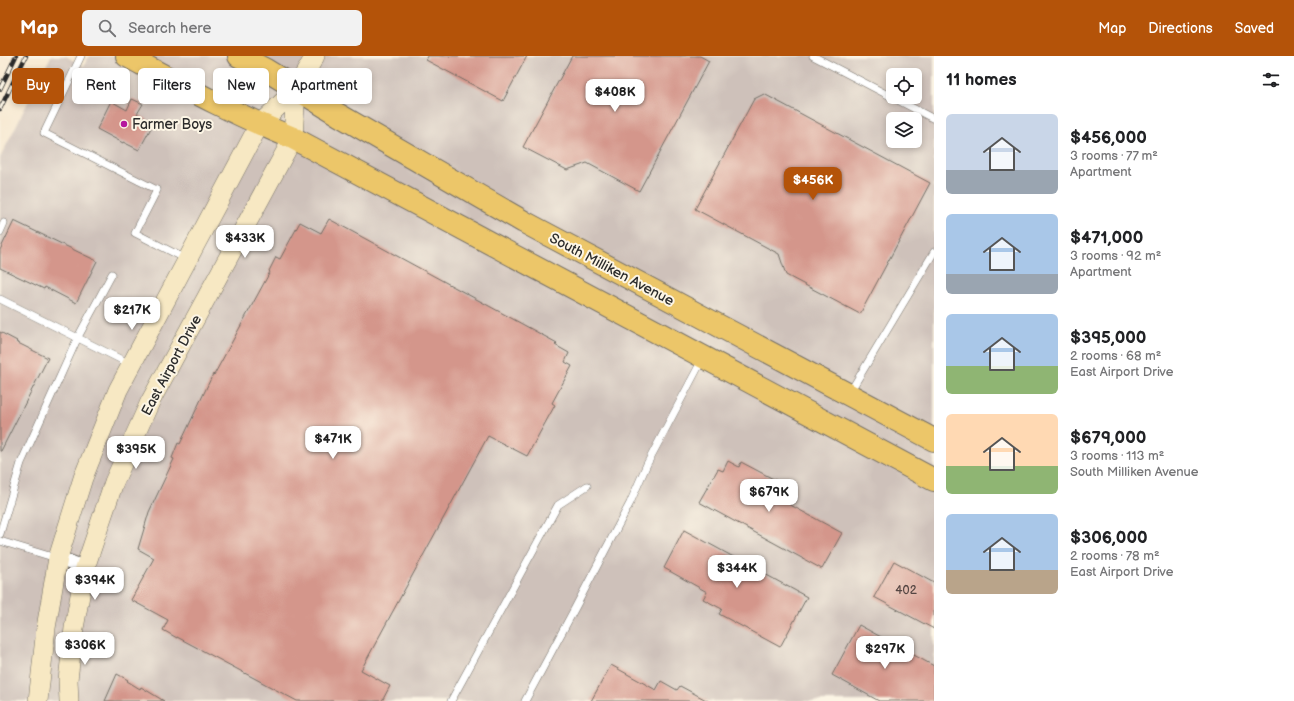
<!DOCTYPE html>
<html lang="en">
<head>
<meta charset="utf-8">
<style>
	body { margin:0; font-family:"Balsamiq Sans",sans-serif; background:#f2f2f2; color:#202124; height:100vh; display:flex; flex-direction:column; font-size:15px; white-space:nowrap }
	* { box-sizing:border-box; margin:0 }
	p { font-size:13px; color:#757577 }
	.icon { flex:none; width:22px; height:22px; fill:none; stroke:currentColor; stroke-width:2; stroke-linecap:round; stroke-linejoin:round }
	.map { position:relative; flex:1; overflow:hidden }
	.side { display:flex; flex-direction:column; background:#fff; width:360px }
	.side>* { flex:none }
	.banner { position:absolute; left:12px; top:12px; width:380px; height:36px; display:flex; gap:8px }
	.controls { position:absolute; left:886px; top:12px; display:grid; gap:8px }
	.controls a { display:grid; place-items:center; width:36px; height:36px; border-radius:6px; background:#fff; box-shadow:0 2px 6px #0003; font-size:20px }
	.price { position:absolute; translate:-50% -34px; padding:0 9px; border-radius:8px; background:#fff; color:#222; font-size:13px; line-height:26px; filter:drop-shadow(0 1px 2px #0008) }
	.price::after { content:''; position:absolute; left:50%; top:24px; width:12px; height:9px; margin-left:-6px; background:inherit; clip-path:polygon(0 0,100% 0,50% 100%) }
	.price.active { background:#b45309; color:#fff }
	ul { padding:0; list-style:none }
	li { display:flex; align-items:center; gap:12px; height:100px; padding:0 12px }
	li span { display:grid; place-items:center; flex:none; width:112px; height:80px; border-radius:6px; color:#555 }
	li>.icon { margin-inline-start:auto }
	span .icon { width:48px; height:48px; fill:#fffc; stroke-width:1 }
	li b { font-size:17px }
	h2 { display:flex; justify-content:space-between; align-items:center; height:48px; padding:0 12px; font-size:17px }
	.tag { padding:0 14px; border-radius:6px; background:#fff; box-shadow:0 2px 6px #0003; font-size:14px; line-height:36px }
	.tag.active { background:#b45309; color:#fff }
	header { display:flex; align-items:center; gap:24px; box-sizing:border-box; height:56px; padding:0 20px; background:#b45309; color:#fff }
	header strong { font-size:19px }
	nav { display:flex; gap:22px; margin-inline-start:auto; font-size:14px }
	.search { width:280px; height:36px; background:#f2f2f2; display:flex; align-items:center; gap:10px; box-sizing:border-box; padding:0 14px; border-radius:6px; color:#757577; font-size:15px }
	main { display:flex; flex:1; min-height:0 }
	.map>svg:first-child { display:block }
	.industrial { fill:#cec1ba; fill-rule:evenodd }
	.building { fill:#d4968b }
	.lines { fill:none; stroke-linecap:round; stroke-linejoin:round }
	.lane-casing { stroke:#726d65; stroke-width:8 }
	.street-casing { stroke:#726d65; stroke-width:16 }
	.secondary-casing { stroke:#726d65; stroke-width:20 }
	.primary-casing { stroke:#726d65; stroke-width:24 }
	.lane { stroke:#fff; stroke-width:7 }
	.street { stroke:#fff; stroke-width:14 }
	.secondary { stroke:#f7e8c3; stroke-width:19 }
	.primary { stroke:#ecc669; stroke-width:22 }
	.rail-casing { stroke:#2b2b2b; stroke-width:4.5 }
	.rail { stroke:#fcf5e5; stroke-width:3; stroke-dasharray:9; stroke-linecap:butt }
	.poi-dot { fill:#b5179e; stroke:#fcf5e5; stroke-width:1.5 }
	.labels { text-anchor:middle; stroke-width:4; stroke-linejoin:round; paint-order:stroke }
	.number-label { font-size:12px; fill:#554643 }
	.poi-label { font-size:14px; fill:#2b2b2b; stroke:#fcf5e5; text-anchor:start }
	.street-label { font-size:14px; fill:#2b2b2b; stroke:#fcf5e5 }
</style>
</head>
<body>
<header>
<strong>Map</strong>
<div class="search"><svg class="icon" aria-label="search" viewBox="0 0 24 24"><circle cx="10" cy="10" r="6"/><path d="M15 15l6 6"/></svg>Search here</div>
<nav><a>Map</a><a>Directions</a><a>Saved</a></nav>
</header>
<main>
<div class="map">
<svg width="934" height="645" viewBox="0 0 934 645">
	<rect width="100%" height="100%" fill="#fcf5e5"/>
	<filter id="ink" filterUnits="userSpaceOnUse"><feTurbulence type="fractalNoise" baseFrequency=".025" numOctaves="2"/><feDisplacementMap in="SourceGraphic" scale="8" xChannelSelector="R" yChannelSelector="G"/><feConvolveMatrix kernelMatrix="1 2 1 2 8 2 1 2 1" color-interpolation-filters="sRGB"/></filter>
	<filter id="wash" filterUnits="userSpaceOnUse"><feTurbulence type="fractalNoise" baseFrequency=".012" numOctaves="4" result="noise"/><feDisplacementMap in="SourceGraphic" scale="16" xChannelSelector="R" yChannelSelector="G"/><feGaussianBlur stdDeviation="0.9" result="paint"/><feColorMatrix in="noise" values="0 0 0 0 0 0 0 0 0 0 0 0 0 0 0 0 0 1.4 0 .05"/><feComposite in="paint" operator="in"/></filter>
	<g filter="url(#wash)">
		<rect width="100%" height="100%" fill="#f7e8d0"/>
		<path class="industrial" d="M51,0H65L84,10L89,0H934V645H0V102ZM893,19H915V41H893ZM893,63H915V85H893Z"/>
		<g id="blocks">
			<path class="building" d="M428,0H527L503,45L426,4Z
				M572,0H700L709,5L639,135L587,107L567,114L523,91Z
				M764,38L930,127L860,258L786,219L779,198L695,153L754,43Z
				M132,43L143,48L137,58L148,64L151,72L139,94L123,86V87L97,73L111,45L127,54Z
				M329,163L557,287L555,289L569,297L565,306L572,310L552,347L555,349L527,400L488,380L361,614L390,630L382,645H297L177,581V582L163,574L168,564L131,544L154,502L138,493L149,456L174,403L172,402L178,387L180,388L213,318L214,319L270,216L269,215L276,201L280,203L300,166L321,177Z
				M14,165L97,205L76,247L45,231L44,233L0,212V194Z
				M0,276L17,285L16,286L48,302L1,395H0Z
				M728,405L739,411L741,406L779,426L772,439L842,477L822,513L699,446L718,413L723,415Z
				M684,474L807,541L780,591L719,558L722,553L703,543L707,536L664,512Z
				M894,505L934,527V573L874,541Z
				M859,569L934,610V645H879L832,619Z
				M611,609L656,634L661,625L677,634L680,630L708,645H591Z
				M117,618L128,624L127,625L140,633L141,631L164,645H105Z"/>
		</g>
	</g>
	<g filter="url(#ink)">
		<use href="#blocks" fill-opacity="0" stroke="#726d65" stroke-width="1"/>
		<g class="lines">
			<defs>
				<path id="lane" d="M81,0L44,77L157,134L135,177L186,203
					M813,0L934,63
					M0,176L4,167
					M0,243L130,308
					M850,336L934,196
					M0,478L21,407L78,281L112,218
					M0,485L56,502
					M451,645L558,449L587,430
					M525,645L575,552L630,447L647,408L703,302"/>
				<path id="street" d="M58,502L85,512"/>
				<path id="secondary" d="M38,645L46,572L58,502L83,422L118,334L259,69L296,33L315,0
					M69,645L68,624L74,572L85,512L114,426L150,346L293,82L296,33"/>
				<path id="primary" d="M127,0C181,29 235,59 293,82L934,424
					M239,0L266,14L339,59L524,166L934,384"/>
			</defs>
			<use href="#lane" class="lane-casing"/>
			<use href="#street" class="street-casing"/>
			<use href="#secondary" class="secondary-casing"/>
			<use href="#primary" class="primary-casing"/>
			<use href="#lane" class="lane"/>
			<use href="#street" class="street"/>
			<use href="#secondary" class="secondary"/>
			<use href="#primary" class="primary"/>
			<defs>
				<path id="rail" d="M0,33L16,0
					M0,53L26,0"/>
			</defs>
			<use href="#rail" class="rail-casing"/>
			<use href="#rail" class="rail"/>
		</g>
	</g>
	<circle class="poi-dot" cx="124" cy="68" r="4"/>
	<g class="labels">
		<g class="number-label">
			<text x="906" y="538">402</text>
		</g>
		<g class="poi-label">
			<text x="132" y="73">Farmer Boys</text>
		</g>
		<g class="street-label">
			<text transform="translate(612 213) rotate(28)" y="5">South Milliken Avenue</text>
			<text transform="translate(171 309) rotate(-62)" y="5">East Airport Drive</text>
		</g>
	</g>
</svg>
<div class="controls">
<a><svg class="icon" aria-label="locate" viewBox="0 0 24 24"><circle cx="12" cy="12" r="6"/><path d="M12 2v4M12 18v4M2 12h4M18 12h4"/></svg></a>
<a><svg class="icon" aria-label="layers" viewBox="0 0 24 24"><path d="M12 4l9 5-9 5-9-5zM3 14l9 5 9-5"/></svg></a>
</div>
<b class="price" style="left:615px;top:57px">$408K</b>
<b class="price active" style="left:813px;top:145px">$456K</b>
<b class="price" style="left:245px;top:203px">$433K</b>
<b class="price" style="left:132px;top:275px">$217K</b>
<b class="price" style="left:333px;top:404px">$471K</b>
<b class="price" style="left:136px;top:414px">$395K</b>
<b class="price" style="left:769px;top:457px">$679K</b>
<b class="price" style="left:737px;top:533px">$344K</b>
<b class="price" style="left:95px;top:545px">$394K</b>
<b class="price" style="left:85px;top:610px">$306K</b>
<b class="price" style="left:885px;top:614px">$297K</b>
<div class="banner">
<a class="tag active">Buy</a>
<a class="tag">Rent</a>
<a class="tag">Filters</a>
<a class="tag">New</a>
<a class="tag">Apartment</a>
</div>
</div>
<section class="side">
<h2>11 homes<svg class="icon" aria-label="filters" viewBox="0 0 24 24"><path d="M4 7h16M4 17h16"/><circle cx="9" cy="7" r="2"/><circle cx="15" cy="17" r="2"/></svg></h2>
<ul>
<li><span style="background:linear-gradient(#c9d6e8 70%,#9aa5b1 0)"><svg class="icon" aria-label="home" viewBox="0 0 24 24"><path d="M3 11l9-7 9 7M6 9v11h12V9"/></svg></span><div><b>$456,000</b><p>3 rooms · 77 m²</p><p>Apartment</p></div></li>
<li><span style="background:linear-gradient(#a9c7e8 75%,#9aa5b1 0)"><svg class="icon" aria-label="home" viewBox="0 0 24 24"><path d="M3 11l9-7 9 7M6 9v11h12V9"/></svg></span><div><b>$471,000</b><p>3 rooms · 92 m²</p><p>Apartment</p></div></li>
<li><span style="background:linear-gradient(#a9c7e8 65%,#8fb573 0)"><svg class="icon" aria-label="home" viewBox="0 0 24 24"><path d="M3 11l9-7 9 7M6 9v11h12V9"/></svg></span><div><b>$395,000</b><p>2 rooms · 68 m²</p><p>East Airport Drive</p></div></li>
<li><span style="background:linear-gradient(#ffd9b3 65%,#8fb573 0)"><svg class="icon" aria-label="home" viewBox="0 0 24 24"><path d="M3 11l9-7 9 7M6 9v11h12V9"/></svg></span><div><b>$679,000</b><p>3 rooms · 113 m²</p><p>South Milliken Avenue</p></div></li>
<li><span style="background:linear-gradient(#a9c7e8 70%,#b9a48a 0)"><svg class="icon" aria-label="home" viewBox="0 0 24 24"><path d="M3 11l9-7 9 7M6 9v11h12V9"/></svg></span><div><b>$306,000</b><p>2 rooms · 78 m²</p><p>East Airport Drive</p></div></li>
</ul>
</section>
</main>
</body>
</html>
